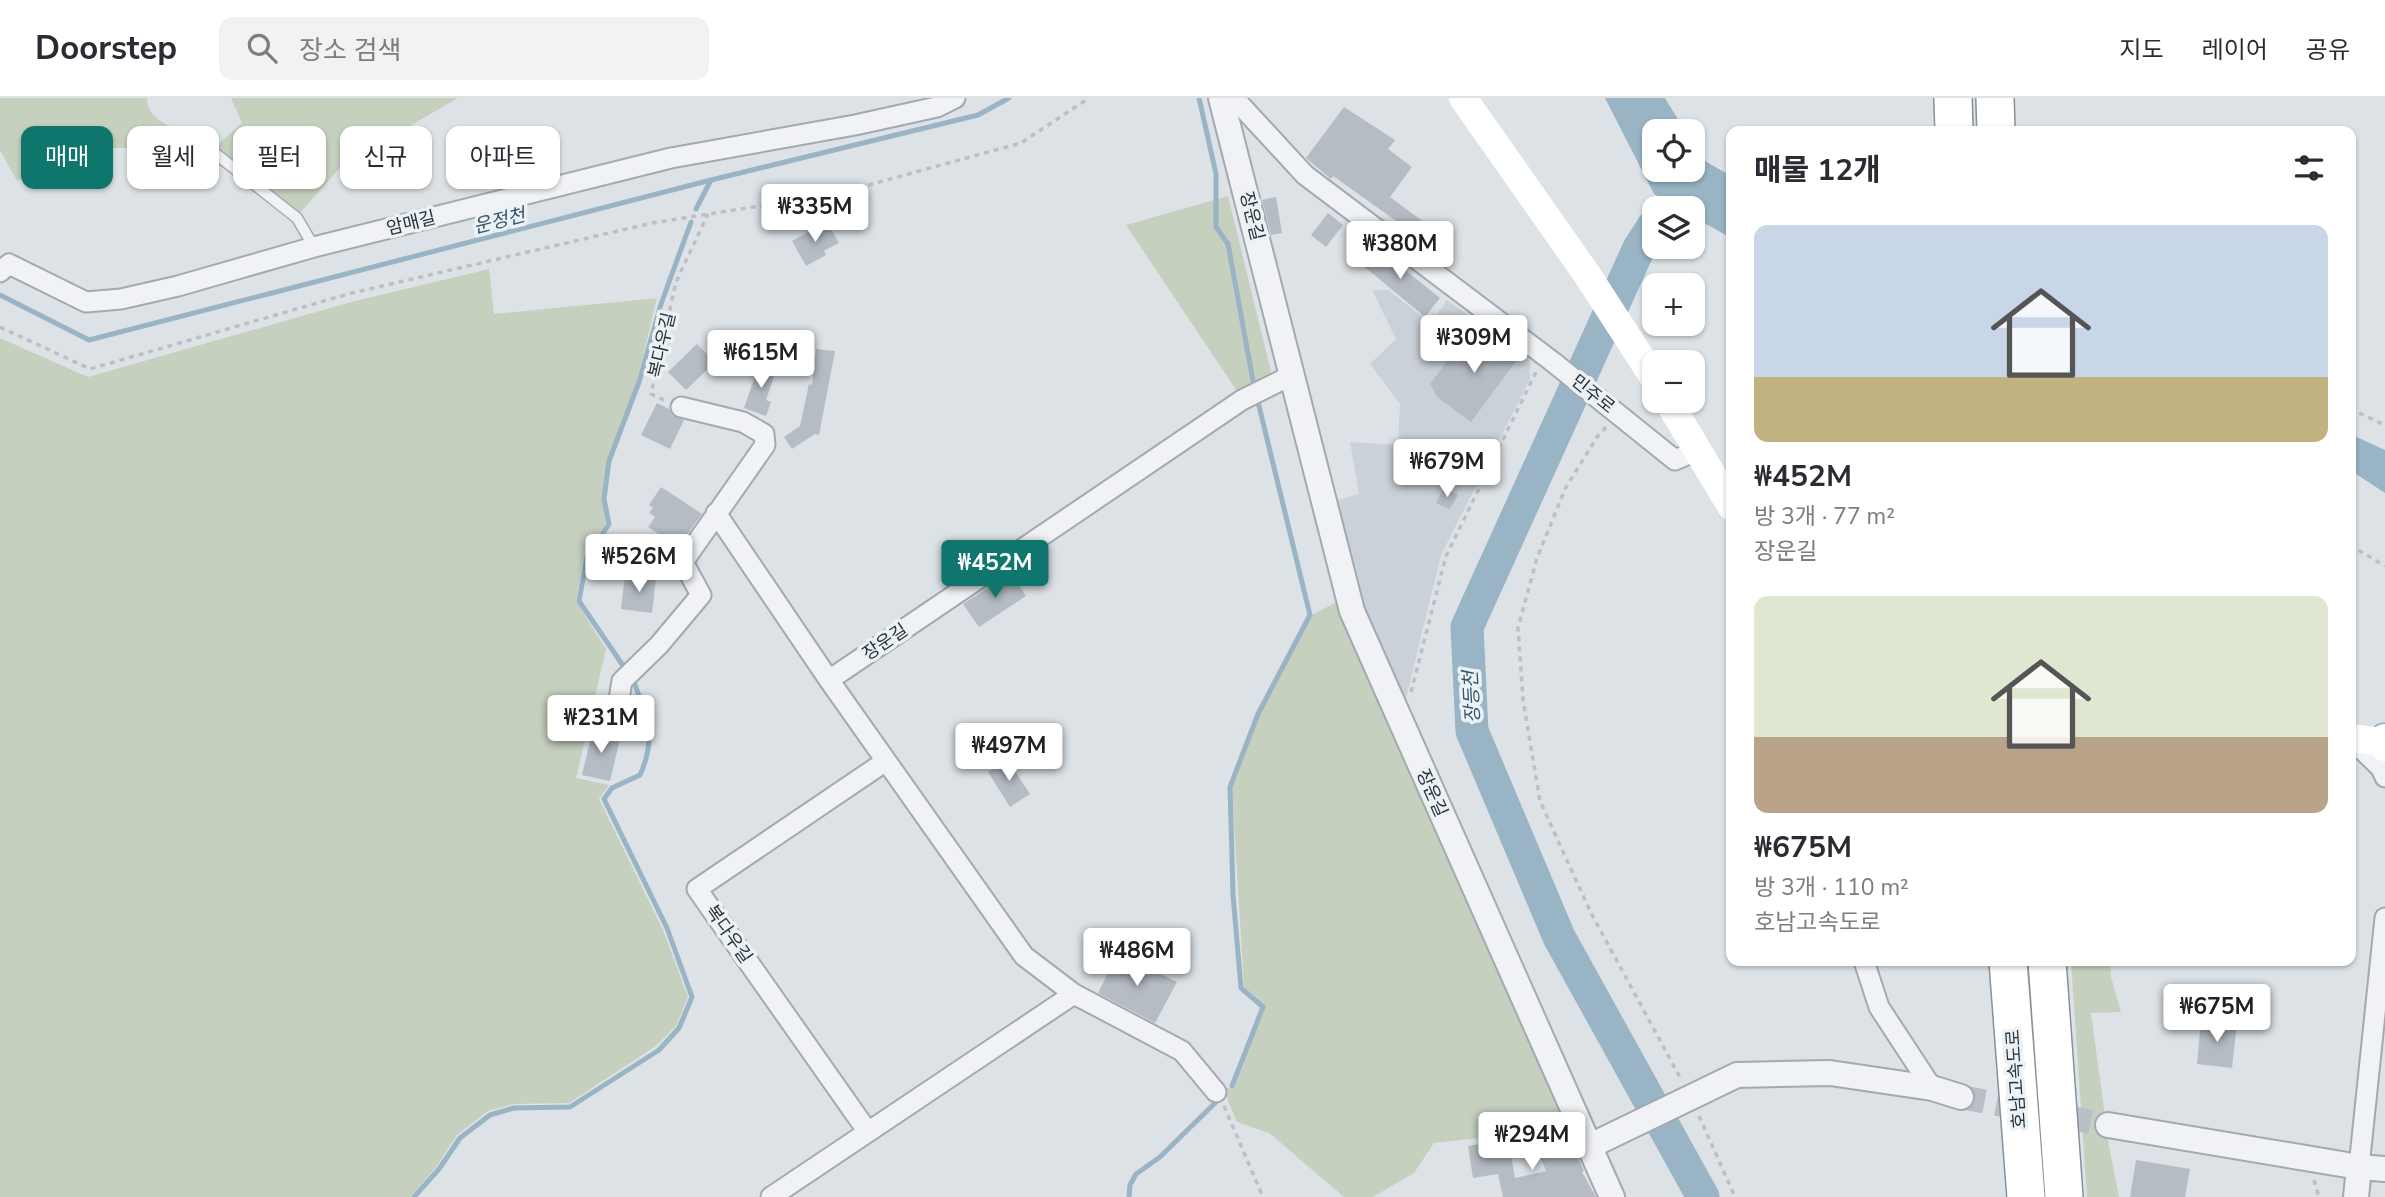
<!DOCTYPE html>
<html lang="ko">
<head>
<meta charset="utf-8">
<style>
	body { margin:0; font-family:"Nunito Sans","Noto Sans KR",sans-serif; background:#f2f2f3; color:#2b2b33; height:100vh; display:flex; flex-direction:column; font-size:26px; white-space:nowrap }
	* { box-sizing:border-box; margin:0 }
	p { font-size:23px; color:#7c7c81 }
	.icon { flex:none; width:38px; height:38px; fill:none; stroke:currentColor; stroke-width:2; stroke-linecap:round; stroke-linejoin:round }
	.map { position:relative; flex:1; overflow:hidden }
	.side { position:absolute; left:1726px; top:28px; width:630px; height:840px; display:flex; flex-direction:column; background:#fff; border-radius:14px; box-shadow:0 2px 5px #0004 }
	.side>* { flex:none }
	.guide { position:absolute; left:21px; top:28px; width:665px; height:63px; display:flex; gap:14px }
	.buttons { position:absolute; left:1642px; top:21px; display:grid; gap:14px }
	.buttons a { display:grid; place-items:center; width:63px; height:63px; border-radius:14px; background:#fff; box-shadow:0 2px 5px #0004; font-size:35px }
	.price { position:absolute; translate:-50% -60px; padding:0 16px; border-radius:7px; background:#fff; color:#222; font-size:23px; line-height:46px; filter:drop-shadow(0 2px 4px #0008) }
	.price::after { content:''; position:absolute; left:50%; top:42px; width:21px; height:16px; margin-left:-10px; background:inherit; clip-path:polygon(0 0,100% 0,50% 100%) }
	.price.selected { background:#0f766e; color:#fff }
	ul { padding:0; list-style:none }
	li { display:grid; align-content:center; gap:14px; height:371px; padding:0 28px }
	li span { display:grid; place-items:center; height:217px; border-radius:14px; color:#555 }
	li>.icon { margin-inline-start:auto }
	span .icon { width:126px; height:126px; fill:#fffc; stroke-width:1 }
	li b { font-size:30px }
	h2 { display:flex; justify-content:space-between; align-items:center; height:84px; padding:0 28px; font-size:30px }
	.chip { padding:0 24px; border-radius:14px; background:#fff; box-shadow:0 2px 5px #0004; font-size:24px; line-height:63px }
	.chip.selected { background:#0f766e; color:#fff }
	header { display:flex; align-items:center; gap:42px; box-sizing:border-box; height:98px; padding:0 35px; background:#fff; border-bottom:2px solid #e1e1e2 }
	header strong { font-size:33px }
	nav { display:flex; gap:38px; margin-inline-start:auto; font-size:24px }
	.search { width:490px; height:63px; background:#f2f2f3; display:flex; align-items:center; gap:18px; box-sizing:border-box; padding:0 24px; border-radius:14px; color:#7c7c81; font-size:26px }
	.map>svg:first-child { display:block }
	.built { fill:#cbd1d8 }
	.green { fill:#c5d0bf }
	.water { fill:#99b4c5 }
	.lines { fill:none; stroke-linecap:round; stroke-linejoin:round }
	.stream { stroke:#99b4c5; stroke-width:5 }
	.river { stroke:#99b4c5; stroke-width:33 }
	.building { fill:#b5bcc3 }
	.tertiary-tunnel { stroke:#b9bfc4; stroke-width:24; stroke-dasharray:24 12; stroke-linecap:butt }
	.service-casing { stroke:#a3a9b0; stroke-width:13 }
	.minor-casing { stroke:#a3a9b0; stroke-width:23 }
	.tertiary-casing { stroke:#a3a9b0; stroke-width:28 }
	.primary-casing { stroke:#9da8b2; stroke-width:35 }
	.motorway-casing { stroke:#85919c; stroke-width:40 }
	.path { stroke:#bcc0c5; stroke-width:3.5; stroke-dasharray:5 5; stroke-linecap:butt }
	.service { stroke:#f0f2f5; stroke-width:10 }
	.minor { stroke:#f0f2f5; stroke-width:19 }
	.tertiary { stroke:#f0f2f5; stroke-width:24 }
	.secondary { stroke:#fff; stroke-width:28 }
	.primary { stroke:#fff; stroke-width:32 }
	.motorway { stroke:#fff; stroke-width:37 }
	.labels { text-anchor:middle; stroke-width:7; stroke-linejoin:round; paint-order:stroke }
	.street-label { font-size:18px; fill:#27313c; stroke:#ecf1f4 }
	.water-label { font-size:19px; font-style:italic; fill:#33556e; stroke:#ecf1f4 }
</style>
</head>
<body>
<header>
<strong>Doorstep</strong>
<div class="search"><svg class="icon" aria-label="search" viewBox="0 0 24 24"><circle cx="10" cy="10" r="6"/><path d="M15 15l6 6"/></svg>장소 검색</div>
<nav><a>지도</a><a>레이어</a><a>공유</a></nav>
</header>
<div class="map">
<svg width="2385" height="1099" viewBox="0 0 2385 1099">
	<rect width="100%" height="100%" fill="#dde2e6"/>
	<path class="built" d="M1372,192H1388L1431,225L1447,202L1530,262V281L1441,457L1406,600L1398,597L1361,506L1335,403L1359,396L1350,344L1398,347L1400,306L1370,266L1396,241Z"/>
	<path class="green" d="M0,0H147C147,22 170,26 185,38C189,41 193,46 196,50H72L17,83L0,52Z
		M231,0H458L408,29L356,52L298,117L216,48L242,25Z
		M1228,98L1271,274L1239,296L1126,127Z
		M489,171L494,216L657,200C650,228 644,257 636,285C620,334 596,372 606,425L584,457L576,503L606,551L576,680L609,687L599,701L663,832L688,899L676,928L656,948L569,1005L514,1006L488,1013L457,1037L436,1069L410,1099H0V240L88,279L351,204Z
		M1342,501L1571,1024L1532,1034L1434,1045L1414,1075L1373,1099H1344L1269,1035L1237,1024L1222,989L1234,991L1265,908L1244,889L1232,691L1259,617L1312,517Z
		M2071,863H2110L2111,879L2121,914L2091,915L2109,1048L2119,1099H2087Z"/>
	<path class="water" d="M1605,0H1665L1685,33H1654V72H1692V46L1700,60L1731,78V140L1692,118V110H1679L1654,96Z
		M2350,336L2385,352V395L2350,372Z"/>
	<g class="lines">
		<path class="stream" d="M1199,0L1216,76V129L1228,146L1253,283
			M696,111L711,82
			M0,197L89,242L711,82L978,17L1009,0
			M624,569L579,503L587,458L609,426L604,401L609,363L639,284L661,206L691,124
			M1232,988L1263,909L1241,890L1233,797L1230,689L1258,616L1310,517L1258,304
			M414,1099L439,1071L460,1040L490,1017L514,1010L570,1009L659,952L679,930L692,899L667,830L604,701L612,690L640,677C657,639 647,620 634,584
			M1129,1099L1130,1087L1136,1076L1160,1059L1216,1004"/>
		<path class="river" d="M1654,127L1639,150L1467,529L1472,633L1559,839L1703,1099"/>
	</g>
	<path class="building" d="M1344,9L1395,42L1388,51L1412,69L1390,99L1425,125L1416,137L1333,78L1331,81L1306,60Z
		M1276,99L1282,135L1271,137L1262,102Z
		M1328,115L1343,127L1326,149L1311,137Z
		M827,124L839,145L824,153L826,157L806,168L792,143Z
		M1374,147L1440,200L1425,219L1360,165Z
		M1482,231L1519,259L1471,324L1437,299L1430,286L1450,259L1457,264Z
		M697,246L715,264L686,292L668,274Z
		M816,251L835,253L819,337L815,336L792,351L784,339L800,328L809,286L812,287Z
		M760,264L777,269L766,302L771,304L766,318L744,310Z
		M657,305L669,311L673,318L684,322L670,351L641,337Z
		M661,389L702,416L678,449L648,429L655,419L649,415L653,410L649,407Z
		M1444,390L1458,397L1450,411L1436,405Z
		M1011,475L1026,498L979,529L963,506Z
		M625,477L656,480L652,515L621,511Z
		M593,631L621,637L610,683L582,677Z
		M1007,661L1030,696L1010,709L988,674Z
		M1118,855L1177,884L1155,925L1098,895Z
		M2201,922L2237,925L2232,970L2197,966Z
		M1508,1041L1515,1080L1546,1073L1540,1058L1572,1045L1584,1073L1582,1074L1596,1099H1503L1498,1076L1473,1080L1468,1048Z
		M2136,1062L2190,1071L2185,1099H2130Z"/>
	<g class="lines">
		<path class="tertiary-tunnel" d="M1961,999L2108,1027"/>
		<defs>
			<path id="service" d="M202,45L297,120L314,149"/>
			<path id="minor" d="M1234,0L1305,77L1553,264L1675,362L1698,352
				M0,174L9,166L86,204L121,201L178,188L314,149L671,60L855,27L937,9L955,0
				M716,415L829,582L1024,858L1074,896L1182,953L1216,994
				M829,582L1242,302L1292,277
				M615,625L622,583L659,547L701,497L683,464L765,347L764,336L743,324L681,309
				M2350,640L2381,670L2385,679
				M1864,863L1879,909L1932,990
				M868,1034L697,791L886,663
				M2359,1069L2385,820
				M771,1099L1074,896"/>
			<path id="tertiary" d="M1221,0L1352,513L1612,1099
				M2108,1027L2359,1069L2385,1071
				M1590,1048L1737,977L1830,975L1932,990L1961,999
				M2356,1099L2359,1069"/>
			<path id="primary" d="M2385,642L2383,644L2385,647"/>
			<path id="motorway" d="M1953,0L1954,33
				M1995,0L1996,33
				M2008,863L2026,1099
				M2047,863L2064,1099"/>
		</defs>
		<use href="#service" class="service-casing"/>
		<use href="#minor" class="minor-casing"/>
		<use href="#tertiary" class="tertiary-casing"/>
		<use href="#primary" class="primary-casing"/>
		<use href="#motorway" class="motorway-casing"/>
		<path class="path" d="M0,229L90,271L348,196L652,125L836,96L1021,45L1089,0
			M664,302L651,296L676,184L708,116
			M2350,311L2385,327
			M1606,329L1597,339L1565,391L1537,460L1518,530L1523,602L1540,703L1591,815L1682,983
			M2350,447L2385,468
			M1411,594L1446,458L1536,274
			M1224,1008L1263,1099
			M1699,1018L1735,1099
			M2314,1082L2319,1099"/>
		<use href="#service" class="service"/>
		<use href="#minor" class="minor"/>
		<use href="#tertiary" class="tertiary"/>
		<path class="secondary" d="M1463,0L1588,178L1654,280
			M1668,303L1731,408
			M2350,640L2385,644"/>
		<use href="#primary" class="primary"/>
		<use href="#motorway" class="motorway"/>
	</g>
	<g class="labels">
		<g class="street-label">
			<text transform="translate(1252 118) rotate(76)" y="6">장운길</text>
			<text transform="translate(411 125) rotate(-14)" y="6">암매길</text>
			<text transform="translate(662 247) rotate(-77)" y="6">복다우길</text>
			<text transform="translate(1593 296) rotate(39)" y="6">민주로</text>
			<text transform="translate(885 544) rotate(-34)" y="6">장운길</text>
			<text transform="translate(1432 695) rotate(66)" y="6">장운길</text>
			<text transform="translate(729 836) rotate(55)" y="6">복다우길</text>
			<text transform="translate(2016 981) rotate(-94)" y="6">호남고속도로</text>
		</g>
		<g class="water-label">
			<text transform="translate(499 122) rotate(-14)" y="7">운정천</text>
			<text transform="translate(1471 599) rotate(-93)" y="7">장등천</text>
		</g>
	</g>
</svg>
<div class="buttons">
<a><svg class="icon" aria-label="locate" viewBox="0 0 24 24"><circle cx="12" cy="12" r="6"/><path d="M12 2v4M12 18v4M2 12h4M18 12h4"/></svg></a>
<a><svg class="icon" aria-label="layers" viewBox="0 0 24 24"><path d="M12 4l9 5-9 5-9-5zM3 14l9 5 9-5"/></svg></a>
<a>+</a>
<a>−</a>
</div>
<b class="price" style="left:815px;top:146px">₩335M</b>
<b class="price" style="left:1400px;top:183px">₩380M</b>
<b class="price" style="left:1474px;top:277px">₩309M</b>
<b class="price" style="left:761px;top:292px">₩615M</b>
<b class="price" style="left:1447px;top:401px">₩679M</b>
<b class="price" style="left:639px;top:496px">₩526M</b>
<b class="price selected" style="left:995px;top:502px">₩452M</b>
<b class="price" style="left:601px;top:657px">₩231M</b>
<b class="price" style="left:1009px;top:685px">₩497M</b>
<b class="price" style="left:1137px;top:890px">₩486M</b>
<b class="price" style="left:2217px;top:946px">₩675M</b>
<b class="price" style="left:1532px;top:1074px">₩294M</b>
<div class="guide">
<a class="chip selected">매매</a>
<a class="chip">월세</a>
<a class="chip">필터</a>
<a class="chip">신규</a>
<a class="chip">아파트</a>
</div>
<section class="side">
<h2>매물 12개<svg class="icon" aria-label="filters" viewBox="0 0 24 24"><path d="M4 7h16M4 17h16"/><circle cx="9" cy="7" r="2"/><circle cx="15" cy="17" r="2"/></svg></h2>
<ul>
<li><span style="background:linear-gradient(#c9d6e8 70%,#c2b280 0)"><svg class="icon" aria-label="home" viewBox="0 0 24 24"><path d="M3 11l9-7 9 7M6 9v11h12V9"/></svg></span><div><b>₩452M</b><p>방 3개 · 77 m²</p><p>장운길</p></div></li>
<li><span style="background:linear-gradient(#dfe7d0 65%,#b9a48a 0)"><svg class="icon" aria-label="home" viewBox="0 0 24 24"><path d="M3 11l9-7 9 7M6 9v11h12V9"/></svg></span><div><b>₩675M</b><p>방 3개 · 110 m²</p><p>호남고속도로</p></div></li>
</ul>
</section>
</div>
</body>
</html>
